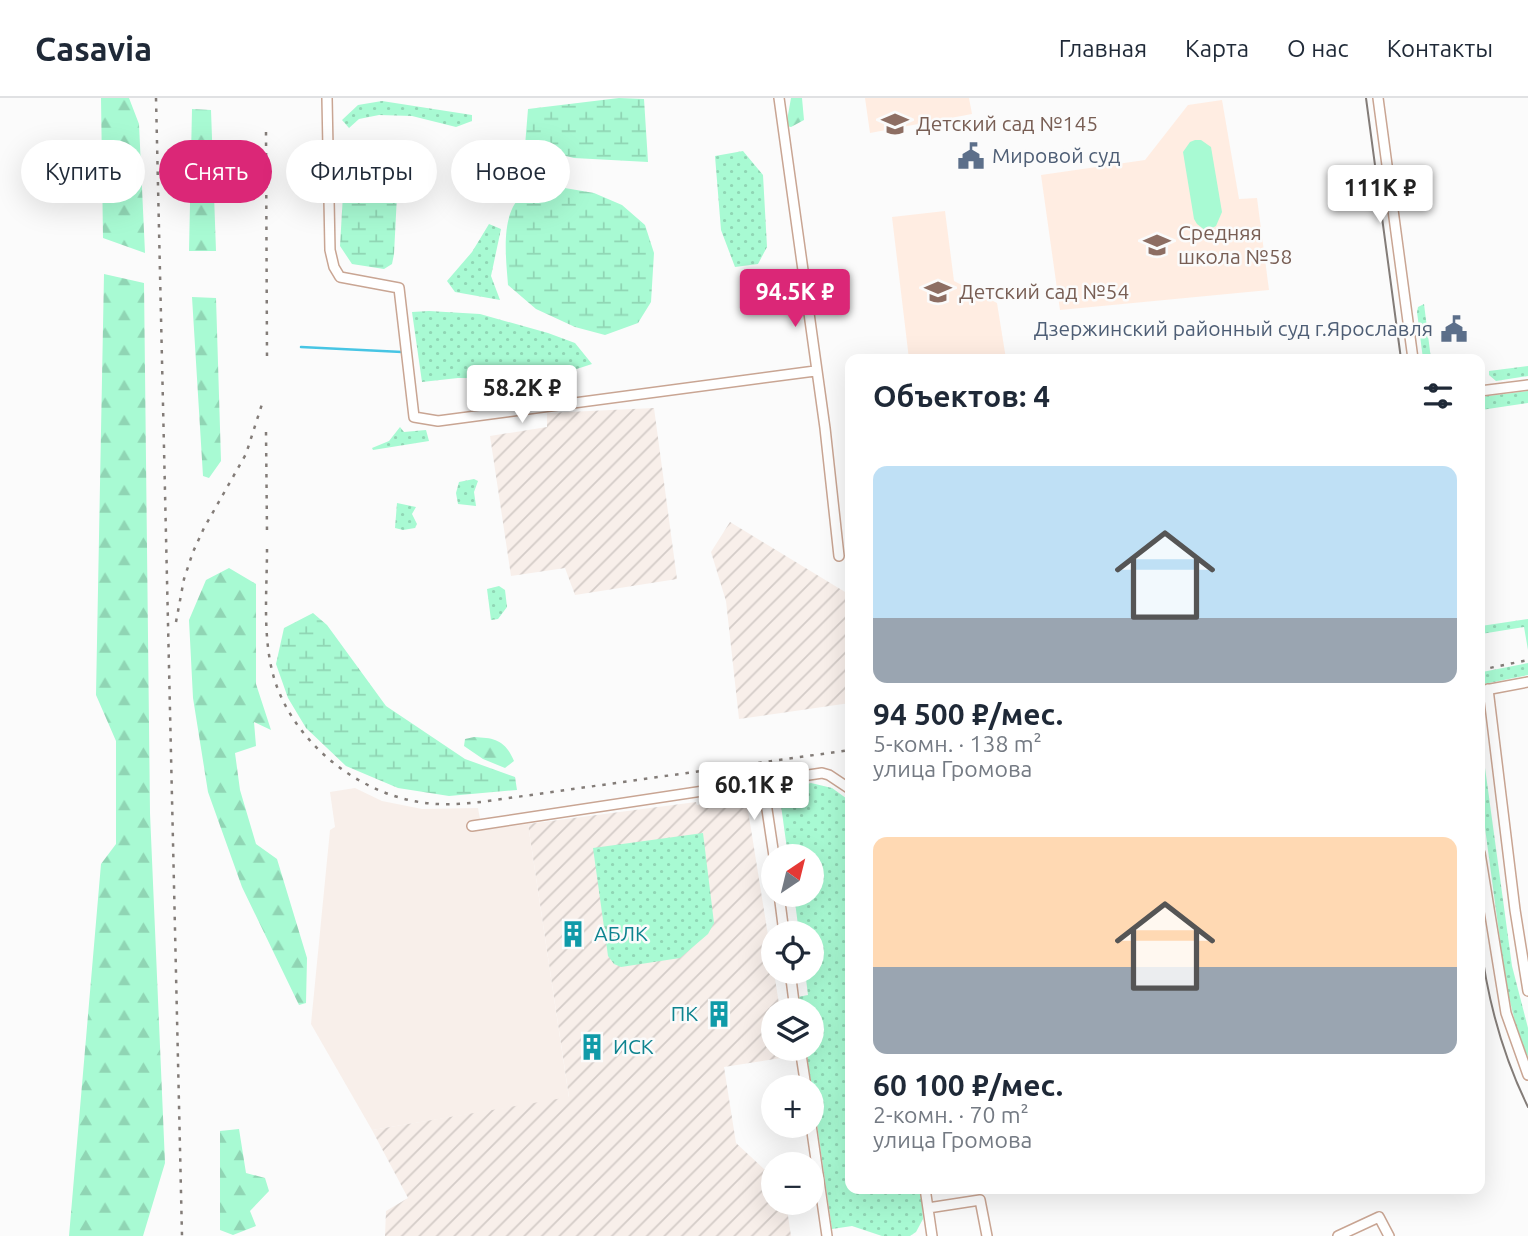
<!DOCTYPE html>
<html lang="ru">
<head>
<meta charset="utf-8">
<style>
	body { margin:0; font-family:Ubuntu,sans-serif; background:#f6f6f7; color:#1f2937; height:100vh; display:flex; flex-direction:column; font-size:26px; white-space:nowrap }
	* { box-sizing:border-box; margin:0 }
	p { font-size:23px; color:#747a83 }
	.icon { flex:none; width:38px; height:38px; fill:none; stroke:currentColor; stroke-width:2; stroke-linecap:round; stroke-linejoin:round }
	.map { position:relative; flex:1; overflow:hidden }
	.drawer { position:absolute; left:845px; top:256px; width:640px; height:840px; display:flex; flex-direction:column; background:#fff; border-radius:14px; box-shadow:0 7px 28px #0002 }
	.drawer>* { flex:none }
	.top-card { position:absolute; left:21px; top:42px; width:665px; height:63px; display:flex; gap:14px }
	.needle { width:46px; rotate:35deg }
	.tools { position:absolute; left:761px; top:746px; display:grid; gap:14px }
	.tools a { display:grid; place-items:center; width:63px; height:63px; border-radius:50%; background:#fff; box-shadow:0 7px 28px #0002; font-size:35px }
	.price { position:absolute; translate:-50% -60px; padding:0 16px; border-radius:7px; background:#fff; color:#222; font-size:23px; line-height:46px; filter:drop-shadow(0 2px 4px #0008) }
	.price::after { content:''; position:absolute; left:50%; top:42px; width:21px; height:16px; margin-left:-10px; background:inherit; clip-path:polygon(0 0,100% 0,50% 100%) }
	.price.current { background:#db2777; color:#fff }
	ul { padding:0; list-style:none }
	li { display:grid; align-content:center; gap:14px; height:371px; padding:0 28px }
	li span { display:grid; place-items:center; height:217px; border-radius:14px; color:#555 }
	li>.icon { margin-inline-start:auto }
	span .icon { width:126px; height:126px; fill:#fffc; stroke-width:1 }
	li b { font-size:30px }
	h2 { display:flex; justify-content:space-between; align-items:center; height:84px; padding:0 28px; font-size:30px }
	.chip { padding:0 24px; border-radius:32px; background:#fff; box-shadow:0 7px 28px #0002; font-size:24px; line-height:63px }
	.chip.current { background:#db2777; color:#fff }
	header { display:flex; align-items:center; gap:42px; box-sizing:border-box; height:98px; padding:0 35px; background:#fff; border-bottom:2px solid #e0e1e3 }
	header strong { font-size:33px }
	nav { display:flex; gap:38px; margin-inline-start:auto; font-size:24px }
	.map>svg:first-child { display:block }
	.built { fill:#f8efea }
	.industrial { fill:url(#industrial-furrows) }
	.education { fill:#ffede2 }
	.grass { fill:url(#grass-dots) }
	.forest { fill:url(#forest-firs) }
	.wetland { fill:url(#wetland-marsh) }
	.garden { fill:#a8fad3 }
	.lines { fill:none; stroke-linecap:round; stroke-linejoin:round }
	.stream { stroke:#47c5e4; stroke-width:2.5 }
	.minor-casing { stroke:#c9a593; stroke-width:12 }
	.minor { stroke:#fff; stroke-width:9 }
	.tram { stroke:#837c78; stroke-width:2 }
	.rail { stroke:#837c78; stroke-width:2.5; stroke-dasharray:3.5 7; stroke-linecap:butt }
	.labels { text-anchor:middle; stroke-width:5; stroke-linejoin:round; paint-order:stroke }
	.education-label { font-size:21px; fill:#785e54; stroke:#fbfbfb; text-anchor:start }
	.service-label { font-size:21px; fill:#4e5e75; stroke:#fbfbfb; text-anchor:start }
	.culture-label { font-size:21px; fill:#0d838f; stroke:#fbfbfb; text-anchor:start }
</style>
</head>
<body>
<header>
<strong>Casavia</strong>
<nav><a>Главная</a><a>Карта</a><a>О нас</a><a>Контакты</a></nav>
</header>
<div class="map">
<svg width="1528" height="1138" viewBox="0 0 1528 1138">
	<defs>
		<pattern id="industrial-furrows" width="10" height="10" patternUnits="userSpaceOnUse" patternTransform="scale(1.75)"><rect width="10" height="10" fill="#f8efea"/><path d="M-1 1l2-2M0 10L10 0M9 11l2-2" fill="none" stroke="#d4ccc8"/></pattern>
		<pattern id="grass-dots" width="8" height="8" patternUnits="userSpaceOnUse" patternTransform="scale(1.75)"><rect width="8" height="8" fill="#a8fad3"/><path d="M2 2h.1M6 6h.1" fill="none" stroke="#90d5b4" stroke-width="1.8" stroke-linecap="round"/></pattern>
		<pattern id="forest-firs" width="22" height="20" patternUnits="userSpaceOnUse" patternTransform="scale(1.75)"><rect width="22" height="20" fill="#a8fad3"/><path d="M5 1l3.5 6h-7zM16 11l3.5 6h-7z" fill="#90d5b4"/></pattern>
		<pattern id="wetland-marsh" width="20" height="14" patternUnits="userSpaceOnUse" patternTransform="scale(1.75)"><rect width="20" height="14" fill="#a8fad3"/><path d="M1 5h8M5 5V1M11 12h8M15 12V8" fill="none" stroke="#90d5b4"/></pattern>
	</defs>
	<rect width="100%" height="100%" fill="#fbfbfb"/>
	<path class="built" d="M355,690L382,703L422,711L478,710L482,732L528,726L569,1000L372,1032L311,926L330,732L335,729L330,694Z"/>
	<path class="industrial" d="M654,310L677,481L575,497L565,470L511,478L490,338L547,329V315Z
		M730,424L850,497V605L739,621L726,503L711,454Z
		M746,700L780,912H774V950H785L787,959L724,969L736,1045L764,1071H773L774,1104H786L791,1138H385L386,1113L408,1100L372,1032L569,999L528,726L696,704L697,707Z"/>
	<path class="education" d="M865,0H969L972,16L870,35Z
		M1222,2L1239,101L1257,100L1269,192L1060,212L1041,77L1145,62L1188,7Z
		M945,113L954,183L997,205L1006,261H909L892,119Z"/>
	<path class="grass" d="M382,3L472,17V23L456,29L412,18L379,17L359,21L349,30L342,22L358,7Z
		M743,53L763,77L767,149L758,166L735,169L721,132L715,58Z
		M489,126L501,131L491,178L500,202L455,194L447,183L472,154Z
		M1424,206L1431,261H1423L1417,214L1418,209Z
		M429,213L480,216L548,235L575,245L592,266L549,280H458L422,284L412,214Z
		M1528,268V278L1496,283L1489,277V273Z
		M1528,293V305L1481,312V299Z
		M400,329L404,334L426,332L429,343L373,352L372,350L389,343Z
		M474,381L478,383L474,394L476,408L458,406L456,395L459,384Z
		M397,405L416,409L412,416L417,426L415,430L403,432L395,430Z
		M499,488L505,492L507,509L498,521L491,522L487,491Z
		M1528,521V552L1524,529L1481,536V528Z
		M1528,565V577L1484,586L1482,574Z
		M1480,633L1512,868L1528,930V959L1518,936L1506,887L1481,700Z
		M811,685L832,690L850,703V1090H921L923,1121L916,1134L910,1138H882L852,1128L832,1131L806,950H812V912H800L798,899L808,897L805,873H812V835H799L794,796H812V758H788L779,693Z
		M703,735L714,825L708,836L680,860L621,869L614,866L608,858L593,750Z"/>
	<path class="forest" d="M101,0H129L139,26L145,155L103,140Z
		M791,0H802L804,22L791,29L786,28Z
		M192,11L211,12L216,153H189Z
		M104,176L144,185L150,715L165,1065L143,1138H69L101,766L116,746V643L96,597Z
		M192,199L216,200L221,363L209,380L203,378Z
		M229,470L256,486V586L271,632L254,624L256,648L235,655L240,692L256,746L277,761L307,860L306,905L299,907L242,789L208,694L193,600L189,522L206,482Z
		M474,639C495,640 505,642 514,663L505,670L483,661L464,648L465,641Z
		M239,1031L246,1075L265,1080L269,1093L250,1113L256,1128L233,1137L220,1132V1033Z"/>
	<path class="wetland" d="M619,0L644,1L648,64L574,60L525,48L528,11Z
		M368,76L387,79L397,97L394,156L392,166L384,171L352,166L340,148L344,79Z
		M559,89L594,95L622,107L645,127L654,155L651,204L638,225L605,237L575,229L536,211L508,187C506,157 497,100 537,90C544,89 552,89 559,89Z
		M313,515L327,527L386,608L465,661L515,679L517,692L449,698L398,690L346,668L306,630L288,600L276,566L284,530Z"/>
	<path class="garden" d="M1195,42H1201L1211,49L1222,114L1216,128L1206,133L1197,126L1194,121L1183,54L1190,44Z"/>
	<g class="lines">
		<path class="stream" d="M301,249L402,254"/>
		<defs>
			<path id="minor" d="M327,0L330,152L334,169L340,179L399,190L414,319L438,323L815,273
				M779,0L825,330L839,458
				M1378,0L1413,261
				M1480,293L1528,287
				M1488,591L1515,812L1528,893
				M1480,593L1528,584
				M763,685L774,758
				M472,728L822,675L829,677L850,691
				M1480,755L1506,915L1528,977
				M779,796L784,835
				M790,873L795,912
				M800,950L806,989
				M811,1027L827,1138
				M925,1090L932,1138
				M928,1110L980,1102L987,1138
				M1338,1138L1379,1119L1389,1138"/>
		</defs>
		<use href="#minor" class="minor-casing"/>
		<use href="#minor" class="minor"/>
		<path class="tram" d="M1366,0L1401,261
			M1480,841C1487,900 1502,956 1528,1009"/>
		<path class="rail" d="M156,0L182,1138
			M266,34L267,260
			M266,334L267,434
			M267,451C267,489 263,530 271,568C285,636 351,693 419,704C442,708 465,706 488,703L850,652
			M176,524L184,481L193,454L204,430L246,356L263,303
			M1480,572L1528,562"/>
	</g>
	<defs>
		<symbol id="school-bare" viewBox="-9 -9 18 18"><path d="M0-5L7-2L0 1L-7-2ZM-4 1L0 2.5L4 1V4Q0 6-4 4Z" fill="#8d6e63" stroke="#fbfbfb" stroke-width="2.5" paint-order="stroke"/></symbol>
		<symbol id="civic-bare" viewBox="-9 -9 18 18"><path d="M-.6-6.5H3V-4.5H.6V-3L4-1V1h2V6H-6V1h2V-1L-.6-3ZM-1.2 2.5V6h2.4V2.5Z" fill="#5c6f8a" stroke="#fbfbfb" stroke-width="2.5" paint-order="stroke"/></symbol>
		<symbol id="building-bare" viewBox="-9 -9 18 18"><path d="M-4-6H4V6H1V3H-1V6H-4ZM-2.5-4.3h1.7v1.8h-1.7ZM.8-4.3h1.7v1.8H.8ZM-2.5-1h1.7V.8h-1.7ZM.8-1h1.7V.8H.8Z" fill="#0f9aa8" stroke="#fbfbfb" stroke-width="2.5" paint-order="stroke"/></symbol>
	</defs>
	<g fill-rule="evenodd">
		<use href="#school-bare" x="876" y="7" width="38" height="38"/>
		<use href="#civic-bare" x="952" y="39" width="38" height="38"/>
		<use href="#school-bare" x="1138" y="128" width="38" height="38"/>
		<use href="#school-bare" x="919" y="175" width="38" height="38"/>
		<use href="#civic-bare" x="1435" y="212" width="38" height="38"/>
		<use href="#building-bare" x="554" y="817" width="38" height="38"/>
		<use href="#building-bare" x="700" y="897" width="38" height="38"/>
		<use href="#building-bare" x="573" y="930" width="38" height="38"/>
	</g>
	<g class="labels">
		<g class="education-label">
			<text x="916" y="33">Детский сад №145</text>
			<text x="1178" y="142">Средняя<tspan x="1178" dy="24">школа №58</tspan></text>
			<text x="959" y="201">Детский сад №54</text>
		</g>
		<g class="service-label">
			<text x="992" y="65">Мировой суд</text>
			<text x="1433" y="238" text-anchor="end">Дзержинский районный суд г.Ярославля</text>
		</g>
		<g class="culture-label">
			<text x="594" y="843">АБЛК</text>
			<text x="698" y="923" text-anchor="end">ПК</text>
			<text x="613" y="956">ИСК</text>
		</g>
	</g>
</svg>
<div class="tools">
<a><svg class="needle" viewBox="-14 -14 28 28"><path d="M0-13l5 13h-10z" fill="#e53935"/><path d="M0 13l5-13h-10z" fill="#747a83"/></svg></a>
<a><svg class="icon" aria-label="locate" viewBox="0 0 24 24"><circle cx="12" cy="12" r="6"/><path d="M12 2v4M12 18v4M2 12h4M18 12h4"/></svg></a>
<a><svg class="icon" aria-label="layers" viewBox="0 0 24 24"><path d="M12 4l9 5-9 5-9-5zM3 14l9 5 9-5"/></svg></a>
<a>+</a>
<a>−</a>
</div>
<b class="price" style="left:1380px;top:127px">111K ₽</b>
<b class="price current" style="left:795px;top:231px">94.5K ₽</b>
<b class="price" style="left:522px;top:327px">58.2K ₽</b>
<b class="price" style="left:754px;top:724px">60.1K ₽</b>
<div class="top-card">
<a class="chip">Купить</a>
<a class="chip current">Снять</a>
<a class="chip">Фильтры</a>
<a class="chip">Новое</a>
</div>
<section class="drawer">
<h2>Объектов: 4<svg class="icon" aria-label="filters" viewBox="0 0 24 24"><path d="M4 7h16M4 17h16"/><circle cx="9" cy="7" r="2"/><circle cx="15" cy="17" r="2"/></svg></h2>
<ul>
<li><span style="background:linear-gradient(#bfe0f5 70%,#9aa5b1 0)"><svg class="icon" aria-label="home" viewBox="0 0 24 24"><path d="M3 11l9-7 9 7M6 9v11h12V9"/></svg></span><div><b>94 500 ₽/мес.</b><p>5-комн. · 138 m²</p><p>улица Громова</p></div></li>
<li><span style="background:linear-gradient(#ffd9b3 60%,#9aa5b1 0)"><svg class="icon" aria-label="home" viewBox="0 0 24 24"><path d="M3 11l9-7 9 7M6 9v11h12V9"/></svg></span><div><b>60 100 ₽/мес.</b><p>2-комн. · 70 m²</p><p>улица Громова</p></div></li>
</ul>
</section>
</div>
</body>
</html>
